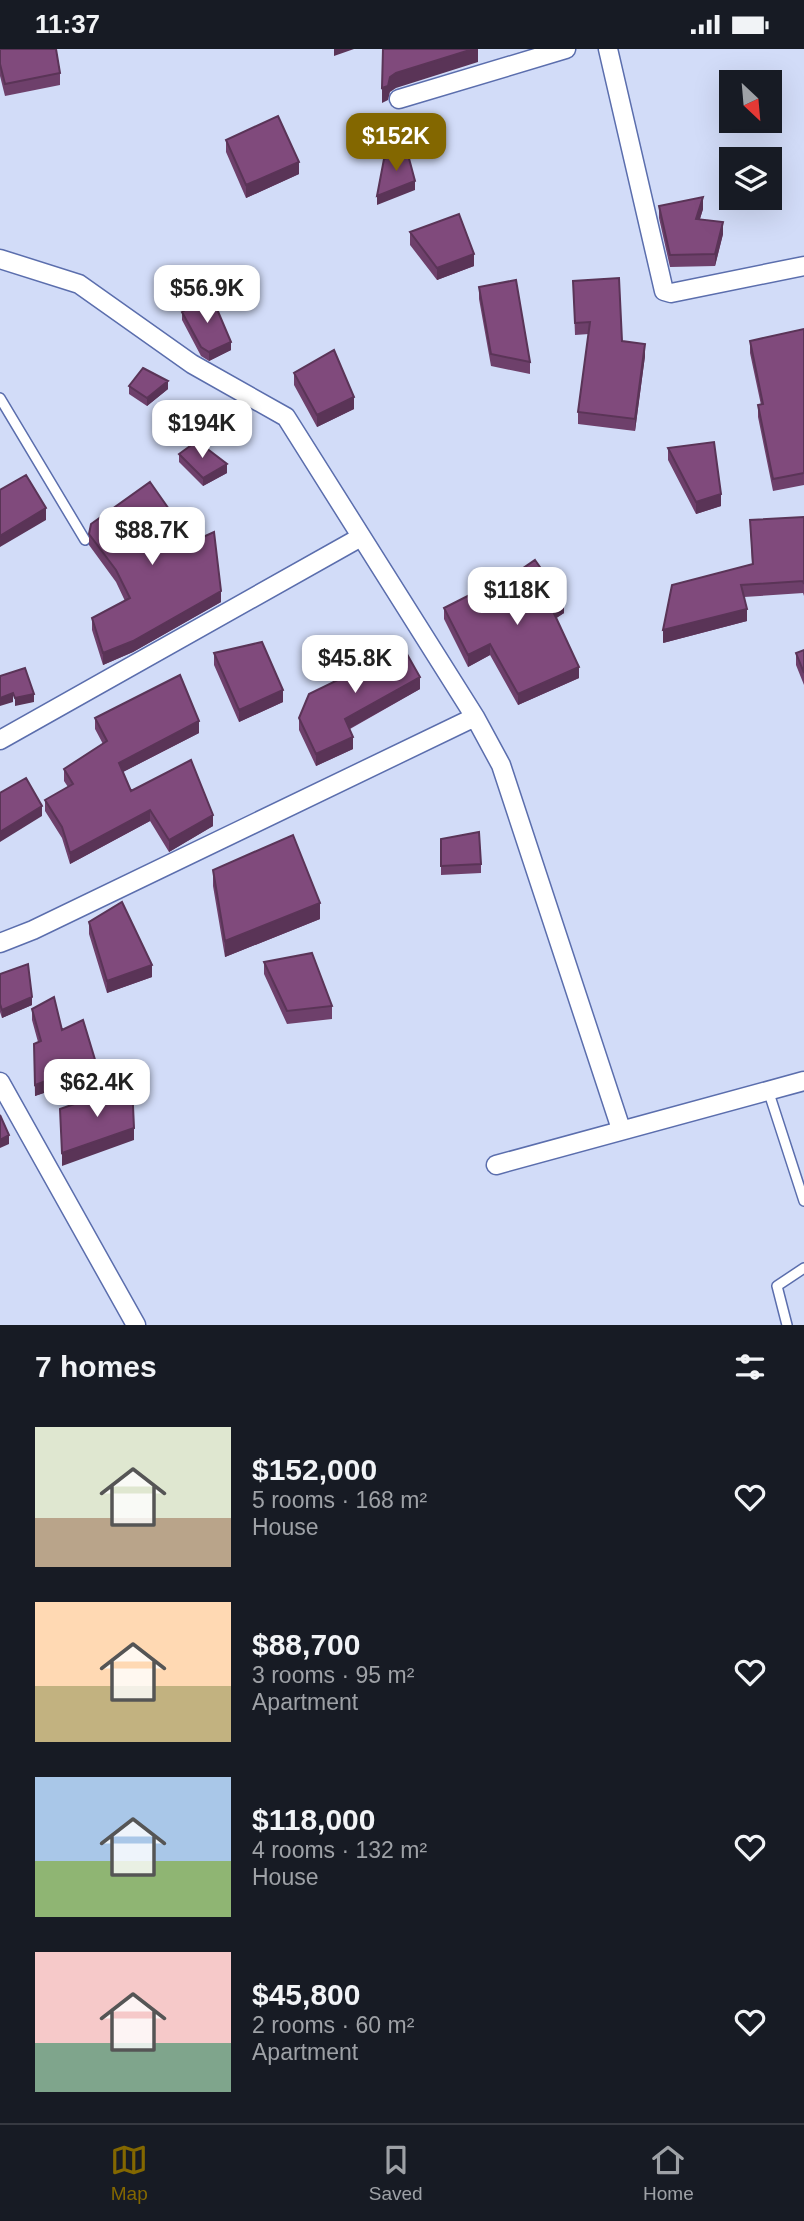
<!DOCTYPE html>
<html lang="en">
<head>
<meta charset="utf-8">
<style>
	body { margin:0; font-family:Helvetica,sans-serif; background:#20242c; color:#f1f3f6; height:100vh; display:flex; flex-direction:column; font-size:26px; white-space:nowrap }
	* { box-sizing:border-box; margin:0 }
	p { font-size:23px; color:#9ea1a6 }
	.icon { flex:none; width:38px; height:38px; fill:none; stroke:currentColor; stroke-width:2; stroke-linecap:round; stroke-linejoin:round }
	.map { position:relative; height:1276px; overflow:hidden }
	.drawer { display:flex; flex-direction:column; background:#171b24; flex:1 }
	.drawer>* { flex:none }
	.needle { width:46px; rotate:154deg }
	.tools { position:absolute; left:719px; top:21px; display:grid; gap:14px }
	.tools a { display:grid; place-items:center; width:63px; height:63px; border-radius:0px; background:#171b24; box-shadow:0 7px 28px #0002; font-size:35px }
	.price { position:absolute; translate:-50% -60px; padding:0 16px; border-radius:14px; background:#fff; color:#222; font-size:23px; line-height:46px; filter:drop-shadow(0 2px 4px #0008) }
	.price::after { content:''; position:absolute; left:50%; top:42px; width:21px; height:16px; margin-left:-10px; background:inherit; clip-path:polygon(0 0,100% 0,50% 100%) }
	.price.active { background:#836700; color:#fff }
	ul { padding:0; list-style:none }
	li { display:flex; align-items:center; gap:21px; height:175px; padding:0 35px }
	li span { display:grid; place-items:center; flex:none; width:196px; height:140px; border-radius:0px; color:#555 }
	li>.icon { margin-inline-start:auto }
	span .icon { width:84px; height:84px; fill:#fffc; stroke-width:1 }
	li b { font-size:30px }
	h2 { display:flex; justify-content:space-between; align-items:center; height:84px; padding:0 35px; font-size:30px }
	.status { display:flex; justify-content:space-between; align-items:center; height:49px; padding:0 35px; background:#171b24; direction:ltr }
	.status svg { height:19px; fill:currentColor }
	.menu { display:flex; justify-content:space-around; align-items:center; height:98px; border-top:2px solid #363941; background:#171b24; font-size:19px; color:#9ea1a6 }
	.menu a { display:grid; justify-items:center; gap:4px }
	.menu .active { color:#836700 }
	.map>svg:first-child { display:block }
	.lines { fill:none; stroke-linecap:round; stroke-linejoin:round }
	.lane-casing { stroke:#5b6ead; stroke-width:12 }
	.street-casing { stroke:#5b6ead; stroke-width:21 }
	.lane { stroke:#fff; stroke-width:9 }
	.street { stroke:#fff; stroke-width:18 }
	.wall { fill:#6e406b }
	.shaded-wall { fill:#5a3457 }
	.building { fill:#804a7c; stroke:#5a3457; stroke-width:2 }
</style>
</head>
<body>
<div class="status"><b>11:37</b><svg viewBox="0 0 49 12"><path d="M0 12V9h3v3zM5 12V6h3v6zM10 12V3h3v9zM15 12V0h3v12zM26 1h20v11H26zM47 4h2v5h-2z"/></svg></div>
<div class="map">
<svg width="804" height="1276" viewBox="0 0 804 1276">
	<rect width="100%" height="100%" fill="#d2dcf8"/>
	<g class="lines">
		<defs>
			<path id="lane" d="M0,349L85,491
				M768,1041L804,1152
				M787,1276L777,1237L804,1219"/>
			<path id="street" d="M608,0L664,242L671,244L804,217
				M399,50L566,0
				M0,210L79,235L192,315L286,368L475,668L501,716L621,1080
				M0,691L361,488
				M0,894L33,881L475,668
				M0,1033L136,1276
				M496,1116L804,1032"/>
		</defs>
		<use href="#lane" class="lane-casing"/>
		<use href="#street" class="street-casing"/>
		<use href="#lane" class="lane"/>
		<use href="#street" class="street"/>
	</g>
	<path class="wall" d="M0,0L60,24V36L5,47L0,27Z
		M226,91L299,125L246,149L226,103Z
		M659,157L703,160L700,170L723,185L715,217L670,218L659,169Z
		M410,183L474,217L437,231L410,196Z
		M573,232L622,292L645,307L635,382L578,375V363L589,285L575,286Z
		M479,238L530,313V325L491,317L479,250Z
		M182,263L231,301L209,312L201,307L182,271Z
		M804,280V436L773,442L758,368V356H761L750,304V292Z
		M294,324L354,360L317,378L294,336Z
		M129,337L168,340L147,357L129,345Z
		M668,399L721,457L696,465L668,411Z
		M179,405L227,424L203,437L179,413Z
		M804,468V547L803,544L744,548L747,572L663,594L752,515L750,471Z
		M89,485L221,553L133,603L103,616L92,581V569L125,552L116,533L89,496Z
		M503,533L564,564L556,569L579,629L518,656L490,606L468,618L444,570V559Z
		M804,601V636L796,616V604Z
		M214,604L283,653L239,673L214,616Z
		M341,623L420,640L350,680L353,700L316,717L299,681V669L341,630Z
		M95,669L199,684L123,723L131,742L213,777L169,803L150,772L70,815L62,789L45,762V751L68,738L64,732V720L103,695L95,680Z
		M441,790L481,815V824L441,826Z
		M213,821L320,870L225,908L213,837Z
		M89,873L152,928L107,944L89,885Z
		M264,913L332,957V970L287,975L264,925Z
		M0,925L32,956L2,969L0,963Z
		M32,960L62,981L96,1026L35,1047L34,995L38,993L32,971Z"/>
	<path class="shaded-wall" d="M334,0H354L334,7Z
		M473,0H478V13L396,39L390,43L388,51L382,54V39L390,28L396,24Z
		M299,113V125L246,149V136Z
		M415,132V141L377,156V147Z
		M703,148V160L696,182V170Z
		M723,173V185L715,217V205Z
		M474,205V217L437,231V219Z
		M231,293V301L209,312V303Z
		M645,295V307L635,382V370Z
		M168,332V340L147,357V349Z
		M354,348V360L317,378V366Z
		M227,415V424L203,437V429Z
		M721,445V457L696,465V453Z
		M46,459V471L0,498V487Z
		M221,542V553L133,603L103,616V604Z
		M564,552V564L552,572V560Z
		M747,560V572L663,594V581Z
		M490,595V606L468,618V606Z
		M579,618V629L518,656V645Z
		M420,628V640L345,682V670Z
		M283,641V653L239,673V661Z
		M13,644V653L0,657V649Z
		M34,645V653L15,657V649Z
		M199,672V684L119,725V714Z
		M353,688V700L316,717V705Z
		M42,757V767L0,793V783Z
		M150,761V772L70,815V804Z
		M213,766V777L169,803V791Z
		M320,854V870L225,908V892Z
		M152,916V928L107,944V932Z
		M32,948V956L2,969V961Z
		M96,1014V1026L35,1047V1036Z
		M134,1079V1091L62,1117V1104Z
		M9,1086V1095L0,1099V1091Z"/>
	<path class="building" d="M0,0H56L60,24L5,35L0,15Z
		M383,0H473L396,24L390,28L388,37L382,39Z
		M278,67L299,113L246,136L226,91Z
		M407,102L415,132L377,147L384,110Z
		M703,148L696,170L723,173L715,205L670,206L659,157Z
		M459,165L474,205L437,219L410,183Z
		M619,229L622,292L645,295L635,370L578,363L590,273L575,274L573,232Z
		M516,231L530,313L491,305L479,238Z
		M211,246L231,293L209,303L201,298L182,263Z
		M804,280V424L773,430L758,356L763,355L750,292Z
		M334,301L354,348L317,366L294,324Z
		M143,319L168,332L147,349L129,337Z
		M197,392L227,415L203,429L179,405Z
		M714,393L721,445L696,453L668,399Z
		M26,426L46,459L0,487V441Z
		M150,433L192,493L214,483L221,542L133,592L103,604L92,569L130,549L116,521L89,485L91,475Z
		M804,468V535L803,532L741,536L747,560L663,581L672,536L753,515L750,471Z
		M535,511L564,552L552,560L579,618L518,645L490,595L468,606L444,559L501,530L503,533Z
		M399,591L420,628L345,670L353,688L316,705L299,669L309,645L342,629L341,623Z
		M262,593L283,641L239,661L214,604Z
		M804,601V624L796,604Z
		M25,619L34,645L15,649L13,644L0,649V627Z
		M180,626L199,672L119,714L131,742L191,711L213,766L169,791L150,761L70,804L62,778L45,751L73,735L64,720L107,692L95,669Z
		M26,729L42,757L0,783V744Z
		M479,783L481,815L441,817V790Z
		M293,786L320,854L225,892L213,821Z
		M122,853L152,916L107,932L89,873Z
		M312,904L332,957L287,962L264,913Z
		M28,915L32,948L2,961L0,955V925Z
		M54,948L62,981L83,971L96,1014L35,1036L34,995L41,992L32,960Z
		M132,1035L134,1079L62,1104L60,1060Z
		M0,1066L9,1086L0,1091Z"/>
</svg>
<div class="tools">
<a><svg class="needle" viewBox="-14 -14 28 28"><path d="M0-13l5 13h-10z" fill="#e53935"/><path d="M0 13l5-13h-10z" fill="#9ea1a6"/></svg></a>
<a><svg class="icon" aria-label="layers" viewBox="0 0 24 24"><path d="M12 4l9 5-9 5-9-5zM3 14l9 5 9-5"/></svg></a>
</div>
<b class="price active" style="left:396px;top:124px">$152K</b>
<b class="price" style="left:207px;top:276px">$56.9K</b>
<b class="price" style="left:202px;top:411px">$194K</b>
<b class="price" style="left:152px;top:518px">$88.7K</b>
<b class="price" style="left:517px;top:578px">$118K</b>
<b class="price" style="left:355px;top:646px">$45.8K</b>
<b class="price" style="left:97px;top:1070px">$62.4K</b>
</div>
<section class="drawer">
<h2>7 homes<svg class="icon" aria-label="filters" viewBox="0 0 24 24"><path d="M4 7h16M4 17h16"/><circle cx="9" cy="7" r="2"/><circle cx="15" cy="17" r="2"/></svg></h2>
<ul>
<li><span style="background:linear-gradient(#dfe7d0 65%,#b9a48a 0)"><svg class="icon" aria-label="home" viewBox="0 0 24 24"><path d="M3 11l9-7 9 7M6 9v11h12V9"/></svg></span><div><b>$152,000</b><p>5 rooms · 168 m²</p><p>House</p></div><svg class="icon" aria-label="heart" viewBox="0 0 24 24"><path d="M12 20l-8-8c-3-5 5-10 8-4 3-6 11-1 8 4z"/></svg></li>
<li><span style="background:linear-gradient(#ffd9b3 60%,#c2b280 0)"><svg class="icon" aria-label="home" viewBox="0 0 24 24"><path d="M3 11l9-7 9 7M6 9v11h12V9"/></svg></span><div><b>$88,700</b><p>3 rooms · 95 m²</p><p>Apartment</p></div><svg class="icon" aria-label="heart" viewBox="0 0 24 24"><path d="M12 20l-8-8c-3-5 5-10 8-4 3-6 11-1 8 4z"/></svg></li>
<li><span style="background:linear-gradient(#a9c7e8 60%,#8fb573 0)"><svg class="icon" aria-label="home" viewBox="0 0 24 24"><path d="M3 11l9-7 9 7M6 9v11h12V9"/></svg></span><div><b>$118,000</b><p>4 rooms · 132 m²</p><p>House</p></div><svg class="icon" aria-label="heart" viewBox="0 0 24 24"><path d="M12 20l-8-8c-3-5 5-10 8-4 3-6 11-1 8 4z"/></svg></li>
<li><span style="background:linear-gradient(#f6c9c9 65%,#7fa58c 0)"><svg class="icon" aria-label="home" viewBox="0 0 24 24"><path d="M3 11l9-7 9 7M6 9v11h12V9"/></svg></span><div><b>$45,800</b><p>2 rooms · 60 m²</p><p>Apartment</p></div><svg class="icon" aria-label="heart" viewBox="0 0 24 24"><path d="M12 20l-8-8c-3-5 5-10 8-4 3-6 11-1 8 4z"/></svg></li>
</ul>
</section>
<nav class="menu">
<a class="active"><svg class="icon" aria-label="map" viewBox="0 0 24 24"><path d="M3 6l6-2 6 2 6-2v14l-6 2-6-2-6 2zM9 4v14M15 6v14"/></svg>Map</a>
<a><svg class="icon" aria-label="saved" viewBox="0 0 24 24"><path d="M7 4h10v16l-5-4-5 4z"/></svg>Saved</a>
<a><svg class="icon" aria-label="home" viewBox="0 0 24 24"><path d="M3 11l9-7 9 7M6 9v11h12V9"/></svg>Home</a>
</nav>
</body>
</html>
